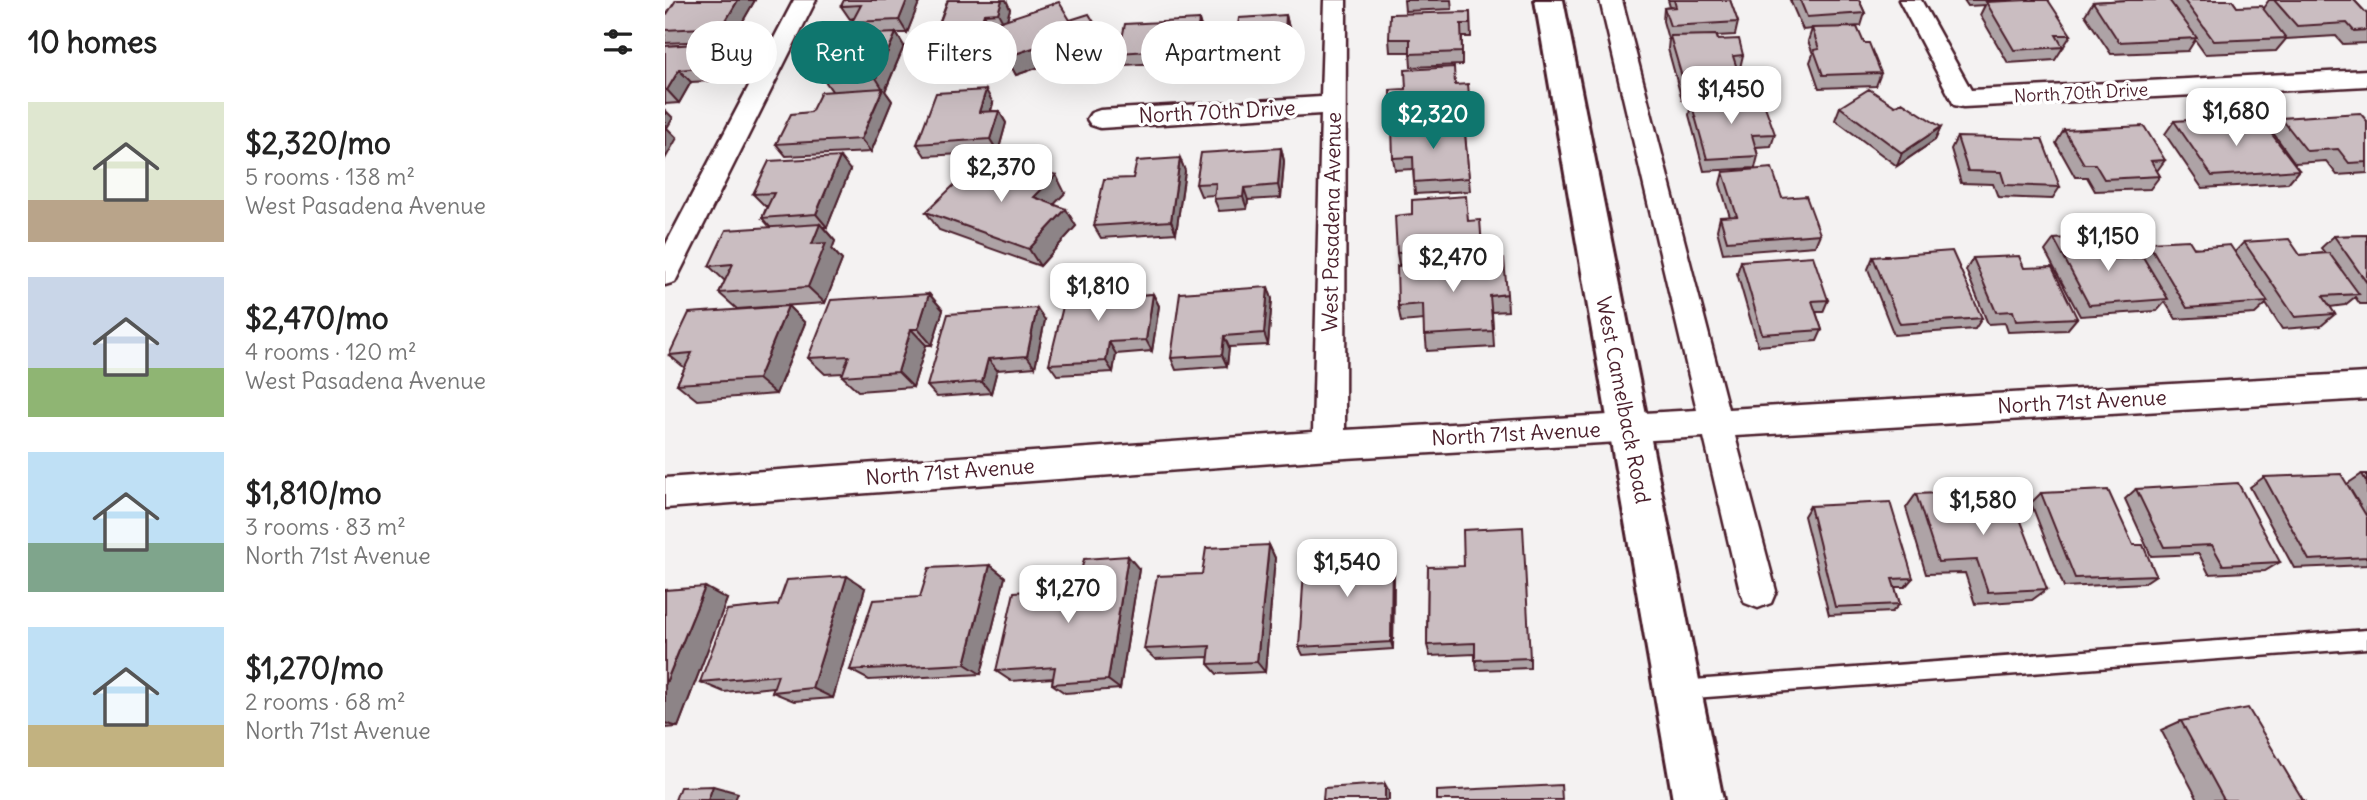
<!DOCTYPE html>
<html lang="en">
<head>
<meta charset="utf-8">
<style>
	body { margin:0; font-family:Delius,sans-serif; background:#f2f2f2; color:#222; height:100vh; display:flex; flex-direction:column; font-size:26px; white-space:nowrap }
	* { box-sizing:border-box; margin:0 }
	p { font-size:23px; color:#767676 }
	.icon { flex:none; width:38px; height:38px; fill:none; stroke:currentColor; stroke-width:2; stroke-linecap:round; stroke-linejoin:round }
	.map { position:relative; flex:1; overflow:hidden }
	.side { display:flex; flex-direction:column; background:#fff; width:665px }
	.side>* { flex:none }
	.banner { position:absolute; left:21px; top:21px; width:665px; height:63px; display:flex; gap:14px }
	.price { position:absolute; translate:-50% -60px; padding:0 16px; border-radius:14px; background:#fff; color:#222; font-size:23px; line-height:46px; filter:drop-shadow(0 2px 4px #0008) }
	.price::after { content:''; position:absolute; left:50%; top:42px; width:21px; height:16px; margin-left:-10px; background:inherit; clip-path:polygon(0 0,100% 0,50% 100%) }
	.price.active { background:#0f766e; color:#fff }
	ul { padding:0; list-style:none }
	li { display:flex; align-items:center; gap:21px; height:175px; padding:0 28px }
	li span { display:grid; place-items:center; flex:none; width:196px; height:140px; border-radius:0px; color:#555 }
	li>.icon { margin-inline-start:auto }
	span .icon { width:84px; height:84px; fill:#fffc; stroke-width:1 }
	li b { font-size:30px }
	h2 { display:flex; justify-content:space-between; align-items:center; height:84px; padding:0 28px; font-size:30px }
	.pill { padding:0 24px; border-radius:32px; background:#fff; box-shadow:0 7px 28px #0002; font-size:24px; line-height:63px }
	.pill.active { background:#0f766e; color:#fff }
	main { display:flex; flex:1; min-height:0 }
	.map>svg:first-child { display:block }
	.lines { fill:none; stroke-linecap:round; stroke-linejoin:round }
	.lane-casing { stroke:#4a1f2b; stroke-width:5 }
	.street-casing { stroke:#4a1f2b; stroke-width:5 }
	.primary-casing { stroke:#4a1f2b; stroke-width:6 }
	.lane { fill:#fff; fill-rule:evenodd }
	.street { fill:#fff; fill-rule:evenodd }
	.primary { fill:#fff; fill-rule:evenodd }
	.wall { fill:#aea3a6; stroke:#4a1f2b; stroke-width:2 }
	.shaded-wall { fill:#8d8487; stroke:#4a1f2b; stroke-width:2 }
	.building { fill:#cabdc1; stroke:#4a1f2b; stroke-width:2 }
	.labels { text-anchor:middle; stroke-width:7; stroke-linejoin:round; paint-order:stroke }
	.far-street-label { font-size:18px; fill:#4a1f2b; stroke:#fff }
	.street-label { font-size:21px; fill:#4a1f2b; stroke:#fff }
</style>
</head>
<body>
<main>
<section class="side">
<h2>10 homes<svg class="icon" aria-label="filters" viewBox="0 0 24 24"><path d="M4 7h16M4 17h16"/><circle cx="9" cy="7" r="2"/><circle cx="15" cy="17" r="2"/></svg></h2>
<ul>
<li><span style="background:linear-gradient(#dfe7d0 70%,#b9a48a 0)"><svg class="icon" aria-label="home" viewBox="0 0 24 24"><path d="M3 11l9-7 9 7M6 9v11h12V9"/></svg></span><div><b>$2,320/mo</b><p>5 rooms · 138 m²</p><p>West Pasadena Avenue</p></div></li>
<li><span style="background:linear-gradient(#c9d6e8 65%,#8fb573 0)"><svg class="icon" aria-label="home" viewBox="0 0 24 24"><path d="M3 11l9-7 9 7M6 9v11h12V9"/></svg></span><div><b>$2,470/mo</b><p>4 rooms · 120 m²</p><p>West Pasadena Avenue</p></div></li>
<li><span style="background:linear-gradient(#bfe0f5 65%,#7fa58c 0)"><svg class="icon" aria-label="home" viewBox="0 0 24 24"><path d="M3 11l9-7 9 7M6 9v11h12V9"/></svg></span><div><b>$1,810/mo</b><p>3 rooms · 83 m²</p><p>North 71st Avenue</p></div></li>
<li><span style="background:linear-gradient(#bfe0f5 70%,#c2b280 0)"><svg class="icon" aria-label="home" viewBox="0 0 24 24"><path d="M3 11l9-7 9 7M6 9v11h12V9"/></svg></span><div><b>$1,270/mo</b><p>2 rooms · 68 m²</p><p>North 71st Avenue</p></div></li>
</ul>
</section>
<div class="map">
<svg width="1702" height="800" viewBox="0 0 1702 800">
	<rect width="100%" height="100%" fill="#f4f2f2"/>
	<filter id="ink" filterUnits="userSpaceOnUse"><feTurbulence type="fractalNoise" baseFrequency=".0143" numOctaves="2"/><feDisplacementMap in="SourceGraphic" scale="14" xChannelSelector="R" yChannelSelector="G"/><feConvolveMatrix kernelMatrix="1 2 1 2 8 2 1 2 1" color-interpolation-filters="sRGB"/></filter>
	<g filter="url(#ink)">
		<g class="lines">
			<defs>
				<path id="lane" d="M1702,630V648L1015,699L1008,697L1006,690L1008,683L1015,681Z"/>
				<path id="street" d="M129,0H151L10,282L0,285V246Z
					M659,0H681L680,430L1032,410L935,0H957L1063,409L1702,373V399L1070,436L1111,591L1106,603L1093,608L1080,603L1075,591L1039,437L664,459L0,508V478L648,432L656,114L435,128L426,125L422,119L426,113L435,110L656,97Z
					M1234,0H1256L1306,90L1702,70V86L1298,107L1289,105L1286,99Z"/>
				<path id="primary" d="M870,0H898L1058,800H1008Z"/>
			</defs>
			<use href="#lane" class="lane-casing"/>
			<use href="#street" class="street-casing"/>
			<use href="#primary" class="primary-casing"/>
			<use href="#lane" class="lane"/>
			<use href="#street" class="street"/>
			<use href="#primary" class="primary"/>
		</g>
		<path class="wall" d="M90,0L67,40L0,43V14Z
			M255,0L242,33H231L239,46L220,91L227,101L206,152L121,156L111,144L146,112L167,91L160,81L162,76H160L151,63L195,35L187,22L189,18L185,19L176,6Z
			M283,0H341L345,9L342,19L405,20L438,37L446,55L389,75L383,64L351,75L326,27L322,40L280,43L272,30Z
			M739,0H786L787,9L740,11Z
			M1003,0H1065L1073,22L1070,35L1052,36L1053,40L1078,55L1075,68H1072L1077,84L1074,97L1017,100L1003,49L1004,39H1003L998,21L999,8L1005,7Z
			M1125,0H1194L1200,13L1196,26L1178,27L1199,43L1216,73L1211,86L1154,88L1145,62L1148,54L1143,41L1147,29L1138,30Z
			M1299,0H1348V1L1406,35L1390,60L1343,63L1315,15L1320,5L1303,6Z
			M1463,0H1567L1572,7L1598,8L1604,0H1689L1702,14V43L1678,44L1671,36L1621,39L1611,51L1540,54L1530,40L1523,51L1446,54L1420,15L1428,2Z
			M805,12L806,37H797V65L746,67L745,52H725L724,39Z
			M621,15L624,28L622,62L548,64L544,51L573,25Z
			M534,20L538,33L534,61L459,65L454,53Z
			M49,43L60,56L45,81L26,82L14,103L0,104V46Z
			M790,85L805,106L806,119L727,123L725,111Z
			M1026,102L1110,134L1106,146L1091,147L1093,156L1090,168L1039,171L1024,115Z
			M328,103L326,111H334L341,123L333,152L260,156L252,144Z
			M1175,107L1276,127L1270,140L1232,166L1170,120Z
			M1616,118L1702,121V173L1672,175L1661,161L1630,163L1606,130Z
			M1509,121L1548,128L1634,170L1623,183L1537,188L1500,134Z
			M799,123L805,191L750,194L748,169L730,170L728,158Z
			M1399,130L1500,160L1492,171L1495,176L1485,189L1430,191L1422,177H1410L1391,143Z
			M1292,137L1395,187L1387,199L1333,197L1328,184L1296,183L1286,149Z
			M616,148L619,161L616,198L583,200L582,209L554,211L549,199V195L536,196L531,184Z
			M515,158L520,171L511,233L436,238L429,226L468,178Z
			M185,170L162,227H158L170,241L167,249L177,260L160,303L72,309L54,293L60,281L44,266L105,227L97,218L102,206H100L88,194Z
			M1058,172L1117,198L1155,234L1150,246L1058,253L1052,230L1055,217H1065L1055,184Z
			M400,193L389,204L411,226L375,266L274,230L261,212Z
			M747,214L803,221L817,247V259L734,265L732,253Z
			M1702,235V304H1695L1690,297L1680,305L1665,307L1670,314L1656,326L1617,329L1601,304L1590,314L1511,319L1500,302L1492,311L1415,316L1380,251L1389,239L1448,259L1475,257L1473,254L1483,242L1570,252L1579,242L1635,255L1660,253L1656,248L1669,236Z
			M1208,257L1317,318L1310,329L1229,335L1203,269Z
			M1308,258L1359,268L1412,318L1402,330L1343,332L1340,323L1323,324L1301,270Z
			M1076,261L1163,300L1158,312H1151L1157,330L1152,341L1093,346L1072,273Z
			M603,287L607,299L603,345L564,347L562,366L511,370L506,358Z
			M264,294L278,310L267,345H261L248,387L193,391L177,376L178,373L160,374L143,358Z
			M488,294L494,306L487,351L451,354L448,372L392,375L384,364L458,295L457,296Z
			M842,294L843,311L827,312L829,347L762,351L759,320L736,322L733,306Z
			M123,306L140,323L111,394L32,400L12,384L20,368L4,355Z
			M380,320L370,367L332,370L326,393L272,397L262,386Z
			M1697,474H1702V565L1629,568L1585,487L1599,477L1682,484Z
			M1471,489L1615,562L1600,571L1544,574L1534,554L1486,556L1460,499Z
			M1376,493L1468,545L1491,575L1479,583L1399,587L1366,503Z
			M1251,494L1382,589L1367,600L1310,604L1300,573L1261,574L1241,508Z
			M1145,506L1248,578L1240,587H1230L1235,604L1227,612L1164,615L1139,516Z
			M604,545L610,558L600,672L552,674L543,664L544,657L490,659L479,649L537,574Z
			M727,551L729,560L728,649L638,655L634,647Z
			M325,565L340,577L316,674L204,680L185,670L255,597Z
			M763,567L865,658V668L812,670L810,654L765,656L762,645Z
			M474,569L455,689L400,693L387,684L388,678L346,681L331,671L412,588Z
			M200,588L168,698L129,701L107,692L109,687L59,692L35,682L113,605Z
			M0,590L62,599L13,727L0,728Z
			M1516,721L1638,800H1533L1496,730Z"/>
		<path class="shaded-wall" d="M73,0H90L67,40L57,27Z
			M242,0H255L242,33L234,20Z
			M337,0H341L345,9L340,26L333,13Z
			M319,14L326,27L322,40L315,27Z
			M621,15L624,28L622,62L619,49Z
			M534,20L538,33L534,61L530,48Z
			M231,33L239,46L220,91L227,101L206,152L196,139L218,89L211,78Z
			M438,37L446,55L389,75L380,57Z
			M49,43L60,56L45,81L34,68Z
			M374,46L383,64L351,75L341,57Z
			M14,70L26,82L14,103L2,90Z
			M321,90L328,103L321,125L314,112Z
			M0,110L8,118L2,128L12,138L0,159Z
			M334,111L341,123L333,152L325,139Z
			M1276,127L1270,140L1232,166L1237,153Z
			M616,148L619,161L616,198L613,185Z
			M175,157L185,170L162,227L151,214Z
			M515,158L520,171L511,233L506,221Z
			M391,175L400,193L379,215L369,197Z
			M579,188L583,200L582,209L578,197Z
			M401,209L411,226L375,266L364,249Z
			M155,224L170,241L167,249L177,260L160,303L143,287L147,244Z
			M451,283L458,295L455,309L449,297Z
			M603,287L607,299L603,345L599,333Z
			M264,294L278,310L267,345L253,329Z
			M488,294L494,306L487,351L481,340Z
			M123,306L140,323L111,394L93,379Z
			M372,308L380,320L370,367L362,356Z
			M246,329L261,345L248,387L233,372Z
			M559,336L564,347L562,366L557,355Z
			M444,342L451,354L448,372L441,361Z
			M323,359L332,370L326,393L317,382Z
			M604,545L610,558L600,672L592,662Z
			M727,551L729,560L728,649L726,642Z
			M463,556L474,569L455,689L443,680Z
			M325,565L340,577L316,674L300,664Z
			M182,576L200,588L168,698L147,688Z
			M40,587L62,599L13,727L0,723V685Z
			M720,784L724,791V800H720Z
			M48,786L73,793L70,800H43Z"/>
		<path class="building" d="M11,0H73L57,27L0,30V14H2Z
			M179,0H242L234,20L187,22L196,5L176,6Z
			M283,0H337L333,13L319,14L315,27L272,30Z
			M1009,0H1065L1073,22L1005,26L999,8L1011,7Z
			M1135,0H1194L1200,13L1142,17Z
			M1363,0H1383L1406,35H1391L1398,47L1349,50L1321,2Z
			M1463,0H1504L1532,38L1454,42L1428,2Z
			M1519,0H1567L1572,7L1596,6L1621,38L1549,41Z
			M1609,0H1689L1702,14V30L1689,31L1682,23L1632,26Z
			M394,2L405,20L424,14L438,37L380,57L374,46L341,57L324,25Z
			M805,12V24H796L797,52L745,54V39H724L725,14Z
			M621,15L619,49L544,51L547,27L573,25L574,18Z
			M534,20L530,48L454,53L460,24Z
			M1192,27L1199,43H1204L1216,73L1158,75L1149,50L1154,49L1147,28Z
			M231,33L211,78L160,81L169,62L151,63L164,36Z
			M1051,35L1053,40L1074,39L1078,55L1068,56L1077,84L1020,87L1005,36Z
			M49,43L34,68L14,70L2,90H0V46Z
			M789,67L790,85L803,84L805,106L725,111V90L741,89L740,70Z
			M218,88L196,139L111,144L126,114L146,112L156,92Z
			M1204,89L1230,106L1237,102L1276,127L1237,153L1175,107Z
			M321,90L314,112L334,111L325,139L252,144L271,93Z
			M1097,98L1110,134L1087,135L1093,156L1042,159L1026,102Z
			M1695,113L1702,121V162L1684,163L1673,149L1642,151L1616,118Z
			M1542,119L1548,128L1599,124L1634,170L1547,176L1509,121Z
			M799,123L804,178L749,182L748,157L728,158L727,127Z
			M1479,126L1500,160L1486,161L1495,176L1439,179L1430,164H1419L1399,130Z
			M1292,137L1377,139L1395,187L1340,185L1336,172L1303,171Z
			M616,148L613,185L579,188L578,197L549,199L551,183L531,184L536,153Z
			M175,157L151,214L97,218L109,193L88,194L104,161Z
			M515,158L506,221L429,226L439,179L468,178L472,161Z
			M312,163L347,175L358,164L391,175L369,197L401,209L364,249L261,212Z
			M1107,168L1117,198L1141,196L1155,234L1062,241L1055,217L1072,216L1058,172Z
			M801,196L803,221L815,220L817,247L732,253L730,216L747,214V200Z
			M155,224L147,244L161,243L143,287L54,293L68,264L44,266L61,230Z
			M1702,235V283L1669,236Z
			M1435,236L1448,259L1478,257L1503,299L1424,305L1389,239Z
			M1624,239L1635,255L1664,253L1694,294L1658,296L1670,314L1630,317L1579,242Z
			M1524,240L1529,248L1565,245L1603,302L1522,308L1483,242Z
			M1287,251L1317,318L1235,324L1208,257Z
			M1148,256L1163,300L1147,301L1157,330L1097,334L1076,261Z
			M1354,256L1359,268L1387,267L1412,318L1351,321L1348,311L1331,312L1308,258Z
			M839,259L842,294L825,296L828,331L759,335L758,304L733,306L732,266Z
			M451,283L449,297L488,294L481,340L444,342L441,361L384,364L403,286Z
			M603,287L599,333L559,336L557,355L506,358L515,293Z
			M264,294L253,329H246L233,372L177,376L184,356L143,358L166,300Z
			M123,306L93,379L12,384L27,353L4,355L24,313Z
			M372,308L362,356L323,359L317,382L262,386L283,314Z
			M1676,474L1702,517V557L1644,560L1599,477Z
			M1697,474H1702V483Z
			M1573,483L1615,562L1558,565L1547,545L1499,547L1471,489Z
			M1344,490L1382,589L1323,592L1312,560L1273,562L1251,494Z
			M1443,490L1468,545H1478L1491,575L1410,578L1376,493Z
			M1225,502L1248,578L1227,579L1235,604L1170,607L1145,506Z
			M858,527L865,658L810,660V643L762,645L763,567L799,566L798,530Z
			M604,545L592,662L543,664L545,646L479,649L492,576L537,574L541,548Z
			M727,551L726,642L634,647L640,555Z
			M463,556L443,680L387,684L390,667L331,671L349,592L412,588L419,559Z
			M325,565L300,664L185,670L208,600L255,597L264,568Z
			M182,576L147,688L107,692L113,675L35,682L62,610L113,605L122,580Z
			M40,587L0,685V590Z
			M1583,708L1638,800H1559L1516,721Z
			M720,784V800H658L659,788Z
			M896,785L897,800H772V791Z
			M48,786L43,800H10L15,787Z"/>
	</g>
	<g class="labels">
		<g class="far-street-label">
			<text transform="translate(1416 93) rotate(-3)" y="6">North 70th Drive</text>
		</g>
		<g class="street-label">
			<text transform="translate(552 112) rotate(-3)" y="7">North 70th Drive</text>
			<text transform="translate(667 222) rotate(-89)" y="7">West Pasadena Avenue</text>
			<text transform="translate(958 400) rotate(79)" y="7">West Camelback Road</text>
			<text transform="translate(1417 402) rotate(-3)" y="7">North 71st Avenue</text>
			<text transform="translate(851 434) rotate(-3)" y="7">North 71st Avenue</text>
			<text transform="translate(285 472) rotate(-4)" y="7">North 71st Avenue</text>
		</g>
	</g>
</svg>
<b class="price" style="left:1066px;top:126px">$1,450</b>
<b class="price" style="left:1571px;top:148px">$1,680</b>
<b class="price active" style="left:768px;top:151px">$2,320</b>
<b class="price" style="left:336px;top:204px">$2,370</b>
<b class="price" style="left:1443px;top:273px">$1,150</b>
<b class="price" style="left:788px;top:294px">$2,470</b>
<b class="price" style="left:433px;top:323px">$1,810</b>
<b class="price" style="left:1318px;top:537px">$1,580</b>
<b class="price" style="left:682px;top:599px">$1,540</b>
<b class="price" style="left:403px;top:625px">$1,270</b>
<div class="banner">
<a class="pill">Buy</a>
<a class="pill active">Rent</a>
<a class="pill">Filters</a>
<a class="pill">New</a>
<a class="pill">Apartment</a>
</div>
</div>
</main>
</body>
</html>
